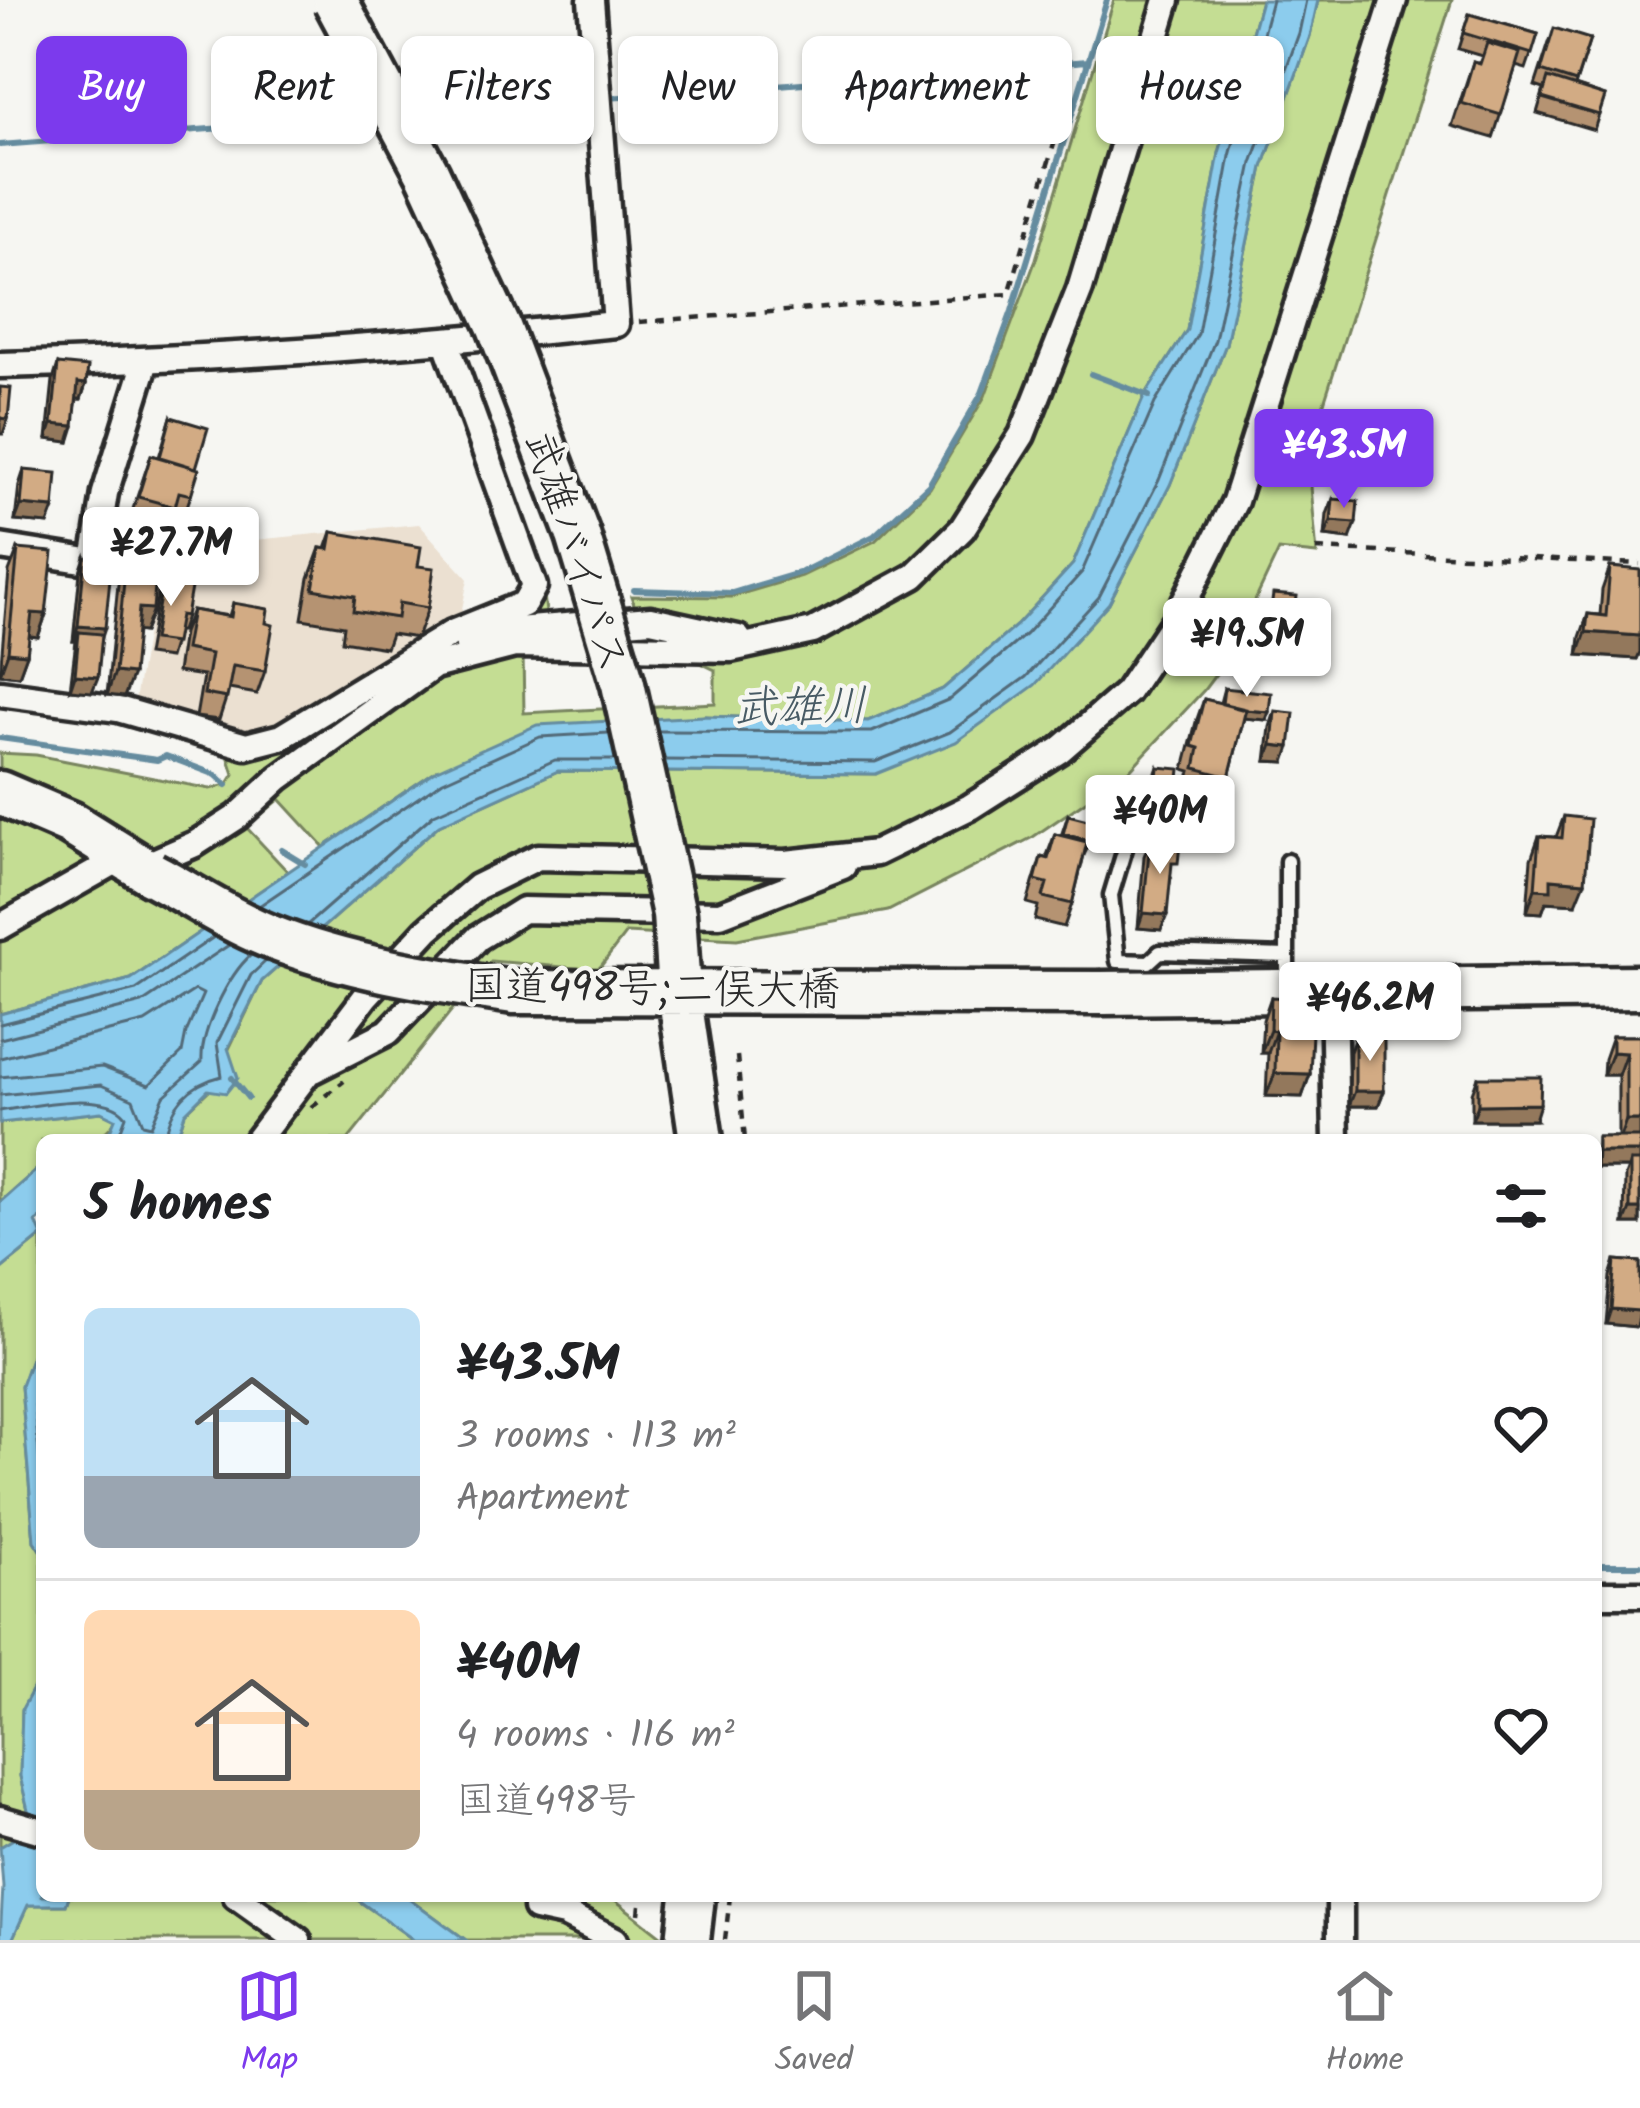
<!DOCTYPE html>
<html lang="en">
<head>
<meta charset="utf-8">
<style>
	body { margin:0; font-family:Kalam,"Klee One",sans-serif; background:#f2f2f2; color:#202124; height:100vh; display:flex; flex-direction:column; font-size:45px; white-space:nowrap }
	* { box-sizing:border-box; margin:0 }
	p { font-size:39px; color:#757577 }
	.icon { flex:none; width:66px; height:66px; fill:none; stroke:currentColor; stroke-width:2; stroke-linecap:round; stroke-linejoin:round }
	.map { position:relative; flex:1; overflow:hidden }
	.side { position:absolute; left:36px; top:1134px; width:1566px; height:768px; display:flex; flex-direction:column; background:#fff; border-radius:18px; box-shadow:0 3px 9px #0004 }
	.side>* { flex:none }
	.top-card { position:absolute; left:36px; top:36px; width:1569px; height:108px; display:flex; gap:24px }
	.price { position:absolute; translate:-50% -102px; padding:0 27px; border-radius:12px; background:#fff; color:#222; font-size:39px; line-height:78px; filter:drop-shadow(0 3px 6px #0008) }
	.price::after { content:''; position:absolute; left:50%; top:72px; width:36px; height:27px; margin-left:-18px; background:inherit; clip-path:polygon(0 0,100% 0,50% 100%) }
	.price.selected { background:#7c3aed; color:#fff }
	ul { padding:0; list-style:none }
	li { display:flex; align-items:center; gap:36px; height:300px; padding:0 48px }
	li+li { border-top:3px solid #e0e0e0 }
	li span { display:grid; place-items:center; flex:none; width:336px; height:240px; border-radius:18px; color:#555 }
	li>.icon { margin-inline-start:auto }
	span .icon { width:144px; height:144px; fill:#fffc; stroke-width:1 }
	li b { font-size:51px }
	h2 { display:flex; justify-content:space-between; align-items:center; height:144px; padding:0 48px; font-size:51px }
	.chip { padding:0 42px; border-radius:18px; background:#fff; box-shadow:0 3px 9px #0004; font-size:42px; line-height:108px }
	.chip.selected { background:#7c3aed; color:#fff }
	.tabs { display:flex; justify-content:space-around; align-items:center; height:168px; border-top:3px solid #e0e0e0; background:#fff; font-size:33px; color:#757577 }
	.tabs a { display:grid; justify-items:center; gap:6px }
	.tabs .selected { color:#7c3aed }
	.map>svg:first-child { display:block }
	.built { fill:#ebe0d1 }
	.green { fill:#c4dd93; stroke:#78845f; stroke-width:3 }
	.water { fill:#8ccced; stroke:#658c9f; stroke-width:3 }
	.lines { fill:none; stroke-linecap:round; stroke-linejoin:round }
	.shore { stroke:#526b79; stroke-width:3 }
	.stream { stroke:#658c9f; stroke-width:6 }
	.lane-casing { stroke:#2b2b2b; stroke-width:21 }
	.street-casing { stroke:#2b2b2b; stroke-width:33 }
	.highway-casing { stroke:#2b2b2b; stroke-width:51 }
	.path { stroke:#2b2b2b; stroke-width:4.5; stroke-dasharray:9 9; stroke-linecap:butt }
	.lane { stroke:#f6f6f2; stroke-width:12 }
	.street { stroke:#f6f6f2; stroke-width:24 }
	.highway { stroke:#f6f6f2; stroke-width:42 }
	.highway-bridge-casing { stroke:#2b2b2b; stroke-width:51; stroke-linecap:butt }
	.highway-bridge { stroke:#f6f6f2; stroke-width:42 }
	.wall { fill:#b59372; stroke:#2b2b2b; stroke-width:3 }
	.shaded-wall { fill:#93785c; stroke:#2b2b2b; stroke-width:3 }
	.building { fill:#d2ab84; stroke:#2b2b2b; stroke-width:3 }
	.labels { text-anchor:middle; stroke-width:9; stroke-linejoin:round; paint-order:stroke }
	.street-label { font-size:42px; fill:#2b2b2b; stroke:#f6f6f2 }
	.water-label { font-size:45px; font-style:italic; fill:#485b65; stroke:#f6f6f2 }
</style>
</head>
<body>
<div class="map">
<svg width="1640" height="1940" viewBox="0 0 1640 1940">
	<rect width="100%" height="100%" fill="#f6f6f2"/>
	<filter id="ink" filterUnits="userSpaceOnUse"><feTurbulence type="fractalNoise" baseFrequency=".00833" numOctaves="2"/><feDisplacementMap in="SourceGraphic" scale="24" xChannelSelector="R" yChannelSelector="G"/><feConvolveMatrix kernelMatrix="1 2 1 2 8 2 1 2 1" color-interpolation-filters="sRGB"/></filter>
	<g filter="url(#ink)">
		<path class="built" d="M419,524L468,579L460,619L279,729L226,749L132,717L156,581L222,584L244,541Z"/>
		<path class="green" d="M1114,0H1261L1219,153L1187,330L1144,397L1073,564L1017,625L943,689L868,721L704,716L437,770L324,847L280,799L246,827L288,872L131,979L0,1014V753L36,755L210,789L227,785L234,774L226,749L279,729L460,619L544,595L549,638L523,653L524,713L715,703V670L646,637L631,596L731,597L802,576L875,541L930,488L985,396L1036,259Z
			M1318,0H1452L1308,453L1317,554L1279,550L1228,658L1204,690L1128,772L1033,837L888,911L737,939L626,933L598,970L491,961L348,1140H176L185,1113L209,1090L262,981L439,825L558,771L876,774L1109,603L1170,485L1226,344L1263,167L1310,36Z
			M101,1112L116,1119C102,1147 69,1140 42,1140V1165L0,1202V1123Z
			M42,1236V1328L21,1387L34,1541L42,1553V1672L22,1710L20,1776L29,1814L17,1837L0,1847V1270Z
			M69,1896H352L414,1940H12L28,1905H66Z
			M406,1896H610L666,1940H466Z"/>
		<path class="water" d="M1261,0H1318L1310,36L1263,167L1226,344L1170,485L1109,603L1035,685L956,742L876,774L558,771L439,825L262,981L228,1048L238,1078L226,1093L208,1090L185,1113L176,1140H90L110,1131L115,1119L101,1112L0,1123V1014L131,979L437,770L537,725L704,716L868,721L943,689L1017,625L1073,564L1144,397L1187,330L1219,153Z
			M42,1165V1217L36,1222L42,1236L0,1270V1202Z
			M42,1328V1553L34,1541L21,1386Z
			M42,1672V1817L29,1814L20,1776L22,1709Z
			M17,1837L42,1843V1896H69L66,1905H28L12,1940H0L3,1887L0,1847Z
			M352,1896H406L466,1940H414Z"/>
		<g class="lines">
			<path class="shore" d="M658,731L872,732L950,699L1026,634L1082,572L1155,403L1198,334L1230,156L1272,0
				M664,760L875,762L950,732L1026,677L1099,597L1159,480L1215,340L1252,163L1299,33L1306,0
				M259,906L443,781L540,737L609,733
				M307,925L434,814L555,760H615
				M0,1024L136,990L214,937
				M0,1039L142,1003L229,945
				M0,1058L145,1022L195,990L203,994L186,1033L182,1053L149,1085L102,1067L0,1077
				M0,1095L101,1085L133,1099L143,1124L151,1126L164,1096L202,1062C200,1033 228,975 251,955
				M0,1111C32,1106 106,1089 126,1116L117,1140
				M165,1140C170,1104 189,1084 222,1076L217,1043L251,975L266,961
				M42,1364L34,1389L42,1492"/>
			<path class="stream" d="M608,98L1088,61
				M416,113L595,99
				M0,145L379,116
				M1091,374L1149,396
				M634,590L732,593L802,572L874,536L929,485L982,393L1012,311L1107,0
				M0,738L157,760L166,756L216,775L227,785
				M282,850L305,864
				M232,1078L248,1098
				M305,1139L306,1140
				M1596,1565H1640"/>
			<defs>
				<path id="lane" d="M1127,842L1111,895L1118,961L1149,962L1160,952L1287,956
					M1287,984V861"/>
				<path id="street" d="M0,365C206,360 411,345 616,324L591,0
					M0,547L94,562L105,493L146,361
					M468,646L492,632L651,619L738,638
					M0,693L118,709L246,746L281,737L452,633L524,604L534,586L446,342
					M142,867L195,844L237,817L279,778L434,666L515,645L731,649L813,631L914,576L962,529L1022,435L1080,289L1167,0
					M0,927L125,856
					M1333,991L1336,1140
					M313,1070L388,1032L478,938L523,910L720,914L843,866
					M257,1140L366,996L427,930L477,887L538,857L786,863L876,853L970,807L1060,750L1127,692L1177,617L1235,501L1394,0
					M1596,1594H1640
					M0,1819L42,1831
					M236,1896L298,1940
					M1340,1896V1940
					M536,1908L564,1914L615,1940"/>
				<path id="highway" d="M0,793L70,823L152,874
					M1102,993L1640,987
					M688,1940L693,1896"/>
			</defs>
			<use href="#lane" class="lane-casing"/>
			<use href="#street" class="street-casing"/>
			<use href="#highway" class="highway-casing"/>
			<path class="path" d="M639,322L1009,294L1073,81
				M1316,549L1640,564
				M737,1056L745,1140
				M311,1107L344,1081
				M639,1914L641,1896
				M725,1940L730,1896"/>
			<use href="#lane" class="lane"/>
			<use href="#street" class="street"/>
			<use href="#highway" class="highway"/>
			<defs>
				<path id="highway-bridge" d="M335,0L428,174L499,327L578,535L623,684L674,914L679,992L701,1140
					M152,874C190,894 228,920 268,936C346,967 431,980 514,992L1102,993"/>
			</defs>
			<use href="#highway-bridge" class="highway-bridge-casing"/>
			<use href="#highway-bridge" class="highway-bridge"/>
		</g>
		<path class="wall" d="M1469,14L1538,34L1526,69L1516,66L1493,138L1452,126L1473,62L1479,64L1482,56L1458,49Z
			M1590,39L1575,86L1605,96L1594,130L1537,113L1544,89L1535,86L1549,43Z
			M58,364L86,384L81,399H77L69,442L47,439L53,380Z
			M171,417L196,468L191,495L183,518L172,515L166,530L138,522L132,555L117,554L120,524L123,517L130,518L151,455L159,457Z
			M24,470L54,508L48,524L15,521L19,485Z
			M1333,499L1350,539L1325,536L1327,514Z
			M332,532L418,566L428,608L417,638L391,634L386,648L342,641L344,626L302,619L309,578L320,548L326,549Z
			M18,549L46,614L38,637L29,636L27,654L19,676L0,674L9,572Z
			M85,557L102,638L92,692L70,690L76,641H73L80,572Z
			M126,561L153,609L144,632L137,631L124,697L107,695L118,584Z
			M1610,567L1640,570V652L1637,659L1578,655L1580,637L1588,614L1600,615L1602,590Z
			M163,577L186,616L181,631H177L169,658L147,655L158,592Z
			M233,603L266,623L265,671L257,694L229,689L219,720L196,717L203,676L177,672L183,633L192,610L229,616Z
			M1224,688L1266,720L1244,718L1229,777L1222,795L1220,816L1215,831L1180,828L1183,800L1191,771L1184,769L1196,722L1204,699L1220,703Z
			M1275,711L1285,762L1266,761L1270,727Z
			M1158,767L1175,816L1170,831L1148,829L1152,783Z
			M1068,815L1091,841L1084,855L1072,904L1064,927L1035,920L1038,906L1027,903L1041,857L1046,858L1055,834L1061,836Z
			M1564,816L1576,904L1546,902L1542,913L1527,912L1531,859L1539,836L1556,837Z
			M1150,841L1172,879L1171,878L1161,930L1138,928L1144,856Z
			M1271,997L1305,1033L1310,1074L1302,1097L1266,1096L1268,1053H1261L1263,1020Z
			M1612,1036H1640V1224H1624L1625,1176L1628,1168H1596L1597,1137H1618V1075H1603L1604,1059Z
			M1355,1037L1384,1091L1378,1106H1349L1350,1052Z
			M1478,1077L1535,1120H1472V1093Z
			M1615,1260L1640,1262V1319L1637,1327L1606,1324L1610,1276Z"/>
		<path class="shaded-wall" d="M78,383L86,384L81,399H73Z
			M0,418L8,419L3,434H0Z
			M52,424L74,426L69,442L47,439Z
			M21,505L54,508L48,524L15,521Z
			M1331,521L1356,523L1350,539L1325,536Z
			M120,546L135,547L132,555L117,554Z
			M139,608L153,609L144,632L131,631Z
			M1271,610L1295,613L1292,620L1268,618Z
			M32,613L46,614L38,637L23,635Z
			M78,626L105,628L100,643L79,632L76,641H73Z
			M1586,632L1640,636V652L1637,659L1578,655Z
			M8,652L27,654L19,676L0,674Z
			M115,672L133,674L124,697L107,695Z
			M75,675L98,677L92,692L70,690Z
			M1222,708L1269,712L1266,720L1219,716Z
			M1272,745L1290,747L1285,762L1266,761Z
			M1186,813L1220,816L1215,831L1180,828Z
			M1153,814L1175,816L1170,831L1148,829Z
			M1551,879L1585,882L1576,904L1546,902L1542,913L1527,912L1535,889Z
			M1143,913L1167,915L1161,930L1138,928Z
			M1270,1030L1276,1031L1268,1053H1261Z
			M1612,1052L1626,1053L1618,1075H1603Z
			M1275,1073L1310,1074L1302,1097L1266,1096Z
			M1355,1091H1384L1378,1106H1349Z
			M1540,1104L1535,1120H1472L1478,1105Z
			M1626,1120H1640V1143H1618Z
			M1597,1152H1640V1167L1630,1161L1628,1168H1596Z
			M1630,1209H1640V1224H1624Z
			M1611,1309L1640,1311L1637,1327L1606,1324Z"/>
		<path class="building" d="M1469,14L1538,34L1532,54L1463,33Z
			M1554,28L1590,39L1576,82L1541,71Z
			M1487,43L1520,53L1501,115L1461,103L1473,62L1480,64Z
			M1548,78L1605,96L1599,115L1542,98Z
			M58,364L88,367L86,384L78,383L74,426L52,424Z
			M0,387L11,388L8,419L0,418Z
			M171,417L208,428L196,468L160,457Z
			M151,455L199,469L191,495L179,492L175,507L138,497Z
			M24,470L57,473L54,508L21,505Z
			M1333,499L1358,501L1356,523L1331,521Z
			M123,517L138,518L135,547L120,546Z
			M332,532L421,547L418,566L434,568L428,608L399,603L397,618L353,611L355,596L313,589L320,548L329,549Z
			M18,549L53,552L46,614L32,613L27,654L8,652Z
			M85,557L112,559L105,628L78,626Z
			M126,561L157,564L153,609L139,608L133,674L115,672Z
			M1610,567L1640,570V636L1586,632L1588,614L1606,616Z
			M163,577L192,582L186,616L180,615L175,643L153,640Z
			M1273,594L1297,596L1295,613L1271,610Z
			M233,603L268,609L266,623L273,625L265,671L233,666L227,698L204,694L211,654L185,649L192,610L231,617Z
			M79,632L102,634L98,677L75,675Z
			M1224,688L1271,693L1269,712L1245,710L1222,704Z
			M1204,699L1246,709L1229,777L1195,768L1199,748L1192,746Z
			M1275,711L1294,713L1290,747L1272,745Z
			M1158,767L1180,769L1175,816L1153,814Z
			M1189,784L1223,788L1220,816L1186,813Z
			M1068,815L1096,822L1091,841L1063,834Z
			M1564,816L1590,819L1585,882L1551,879V890L1535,889L1539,836L1562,838Z
			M1055,834L1087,842L1072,904L1043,897L1047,883L1035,880L1041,857L1048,859Z
			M1150,841L1180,844L1178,863H1172L1167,915L1143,913Z
			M1271,997L1307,999L1305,1033H1312L1310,1074L1275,1073L1276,1031L1270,1030Z
			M1612,1036H1640V1120H1626V1053L1612,1052Z
			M1355,1037H1384V1091H1355Z
			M1478,1077H1541L1540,1104L1478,1105Z
			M1597,1137H1640V1152H1597Z
			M1630,1161H1640V1209H1630Z
			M1615,1260L1640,1262V1311L1611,1309Z"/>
	</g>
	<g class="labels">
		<g class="street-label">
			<text transform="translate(578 551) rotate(72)" y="15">武雄バイパス</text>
			<text transform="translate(652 987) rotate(1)" y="15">国道498号;二俣大橋</text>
		</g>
		<g class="water-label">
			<text transform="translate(800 705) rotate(-1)" y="16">武雄川</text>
		</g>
	</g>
</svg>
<b class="price selected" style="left:1344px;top:511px">¥43.5M</b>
<b class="price" style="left:171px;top:609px">¥27.7M</b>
<b class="price" style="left:1247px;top:700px">¥19.5M</b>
<b class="price" style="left:1160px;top:877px">¥40M</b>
<b class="price" style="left:1370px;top:1064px">¥46.2M</b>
<div class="top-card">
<a class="chip selected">Buy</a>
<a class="chip">Rent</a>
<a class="chip">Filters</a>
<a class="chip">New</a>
<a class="chip">Apartment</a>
<a class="chip">House</a>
</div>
<section class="side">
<h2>5 homes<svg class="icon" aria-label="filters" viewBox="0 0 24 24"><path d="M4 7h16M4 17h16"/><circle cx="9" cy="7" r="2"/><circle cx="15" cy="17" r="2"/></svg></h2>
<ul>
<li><span style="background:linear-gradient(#bfe0f5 70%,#9aa5b1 0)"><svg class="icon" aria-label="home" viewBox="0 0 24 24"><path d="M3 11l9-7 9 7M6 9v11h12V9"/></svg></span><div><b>¥43.5M</b><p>3 rooms · 113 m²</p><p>Apartment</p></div><svg class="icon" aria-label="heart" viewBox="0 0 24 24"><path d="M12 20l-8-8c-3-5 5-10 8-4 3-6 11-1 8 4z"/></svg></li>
<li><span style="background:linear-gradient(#ffd9b3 75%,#b9a48a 0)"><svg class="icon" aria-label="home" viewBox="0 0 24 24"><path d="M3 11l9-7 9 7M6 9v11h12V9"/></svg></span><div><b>¥40M</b><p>4 rooms · 116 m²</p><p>国道498号</p></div><svg class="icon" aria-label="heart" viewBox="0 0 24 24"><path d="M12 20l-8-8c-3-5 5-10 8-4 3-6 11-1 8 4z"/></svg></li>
</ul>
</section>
</div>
<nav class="tabs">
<a class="selected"><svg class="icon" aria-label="map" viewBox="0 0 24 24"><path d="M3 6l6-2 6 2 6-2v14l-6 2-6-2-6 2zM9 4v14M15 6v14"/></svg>Map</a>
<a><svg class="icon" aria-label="saved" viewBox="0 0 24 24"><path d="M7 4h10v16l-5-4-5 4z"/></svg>Saved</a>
<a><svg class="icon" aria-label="home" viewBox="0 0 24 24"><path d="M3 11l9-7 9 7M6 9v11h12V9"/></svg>Home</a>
</nav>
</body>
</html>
